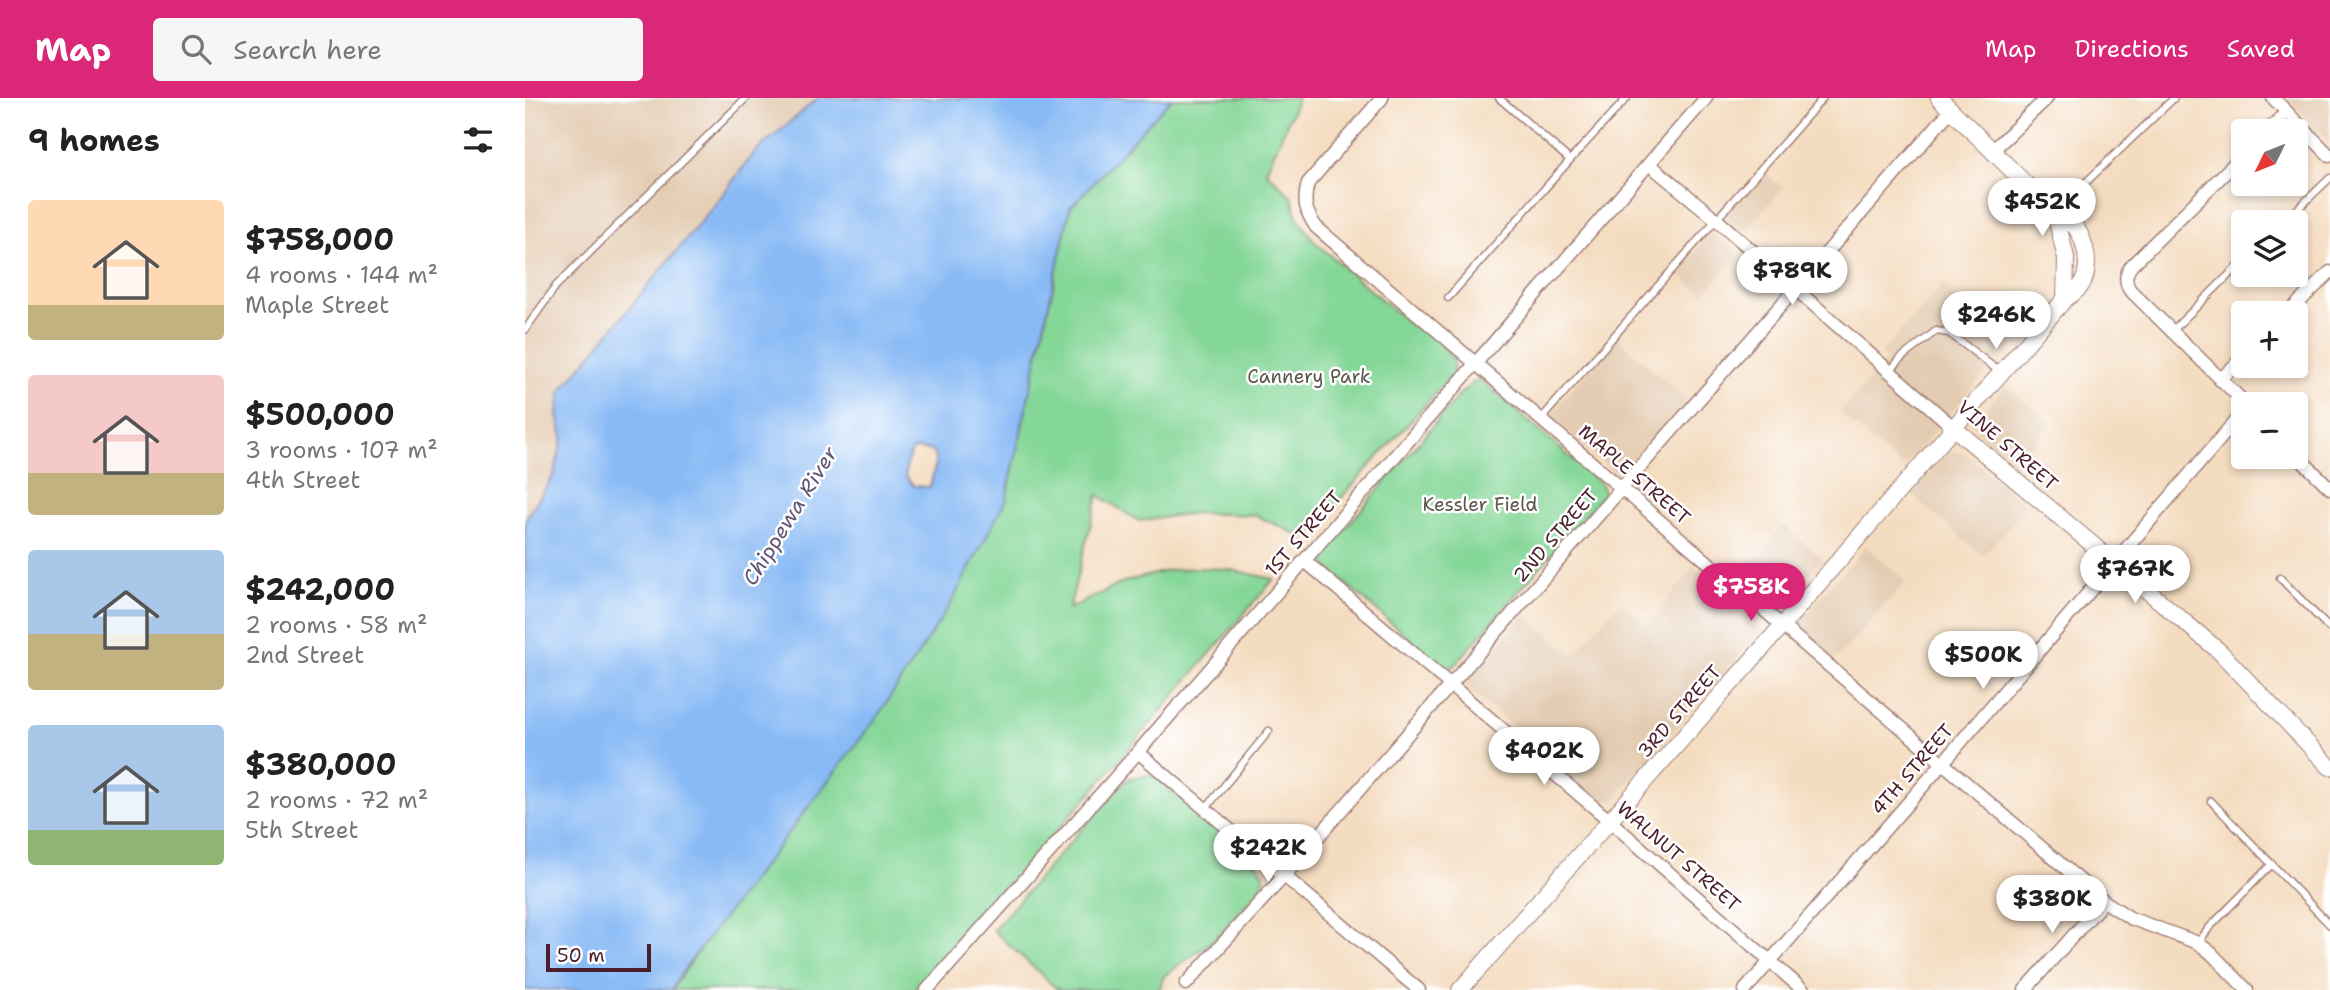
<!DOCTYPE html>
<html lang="en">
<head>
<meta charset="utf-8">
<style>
	body { margin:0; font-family:"Shantell Sans",sans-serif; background:#f6f6f6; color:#222; height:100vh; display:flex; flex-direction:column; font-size:26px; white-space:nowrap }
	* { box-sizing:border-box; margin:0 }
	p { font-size:23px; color:#767676 }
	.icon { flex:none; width:38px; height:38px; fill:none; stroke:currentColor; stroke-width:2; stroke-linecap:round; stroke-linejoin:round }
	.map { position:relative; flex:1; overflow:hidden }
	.side { display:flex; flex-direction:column; background:#fff; width:525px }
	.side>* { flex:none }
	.needle { width:46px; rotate:227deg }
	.tools { position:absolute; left:1706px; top:21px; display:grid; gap:14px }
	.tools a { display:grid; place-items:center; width:77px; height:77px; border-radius:7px; background:#fff; box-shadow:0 4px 10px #0003; font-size:35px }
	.scale { position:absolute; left:21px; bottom:18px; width:105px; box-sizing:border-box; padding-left:7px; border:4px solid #4a1f2b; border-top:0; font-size:19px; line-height:24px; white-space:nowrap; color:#4a1f2b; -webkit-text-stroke:5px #fff; paint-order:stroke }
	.price { position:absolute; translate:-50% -60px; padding:0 16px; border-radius:24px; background:#fff; color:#222; font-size:23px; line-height:46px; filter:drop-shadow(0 2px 4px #0008) }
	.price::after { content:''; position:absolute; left:50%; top:42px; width:21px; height:16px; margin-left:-10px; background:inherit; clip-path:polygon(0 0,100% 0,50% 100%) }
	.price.selected { background:#db2777; color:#fff }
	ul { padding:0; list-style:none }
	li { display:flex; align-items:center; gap:21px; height:175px; padding:0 28px }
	li span { display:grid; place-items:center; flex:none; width:196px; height:140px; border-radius:7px; color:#555 }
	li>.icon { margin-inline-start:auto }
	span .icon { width:84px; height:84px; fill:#fffc; stroke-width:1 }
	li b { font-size:30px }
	h2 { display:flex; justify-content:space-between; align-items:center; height:84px; padding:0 28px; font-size:30px }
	header { display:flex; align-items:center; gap:42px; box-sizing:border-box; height:98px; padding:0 35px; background:#db2777; color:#fff }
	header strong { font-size:33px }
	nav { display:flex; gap:38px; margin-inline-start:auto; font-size:24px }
	.search { width:490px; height:63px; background:#f6f6f6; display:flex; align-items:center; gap:18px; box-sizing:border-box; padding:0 24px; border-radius:7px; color:#767676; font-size:26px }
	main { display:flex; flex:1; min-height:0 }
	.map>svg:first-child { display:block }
	.built { fill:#e4ccb2 }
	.green { fill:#85d798; stroke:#687b62; stroke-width:2 }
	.water { fill:#88baf5; stroke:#696c90; stroke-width:2; fill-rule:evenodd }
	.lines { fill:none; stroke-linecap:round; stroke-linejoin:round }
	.lane-casing { stroke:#9f7e76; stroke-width:9 }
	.street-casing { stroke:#9f7e76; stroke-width:15 }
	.secondary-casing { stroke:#9f7e76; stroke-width:18 }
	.lane { stroke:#fff; stroke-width:6 }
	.street { stroke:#fff; stroke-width:12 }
	.secondary { stroke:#fff; stroke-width:16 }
	.labels { text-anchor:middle; stroke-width:5; stroke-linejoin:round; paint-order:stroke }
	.park-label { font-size:19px; fill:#5c564c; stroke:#fff }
	.street-label { font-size:19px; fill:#4a1f2b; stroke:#fff }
	.water-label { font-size:21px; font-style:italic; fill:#605572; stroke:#fff }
</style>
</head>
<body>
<header>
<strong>Map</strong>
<div class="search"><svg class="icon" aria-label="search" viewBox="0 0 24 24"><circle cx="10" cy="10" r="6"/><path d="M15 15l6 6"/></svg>Search here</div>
<nav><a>Map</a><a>Directions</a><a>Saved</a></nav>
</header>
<main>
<section class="side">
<h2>9 homes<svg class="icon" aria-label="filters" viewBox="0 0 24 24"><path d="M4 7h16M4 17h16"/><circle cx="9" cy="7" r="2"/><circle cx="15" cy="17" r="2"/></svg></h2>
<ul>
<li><span style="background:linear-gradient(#ffd9b3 75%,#c2b280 0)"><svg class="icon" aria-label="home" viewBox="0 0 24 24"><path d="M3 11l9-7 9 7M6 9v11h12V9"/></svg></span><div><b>$758,000</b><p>4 rooms · 144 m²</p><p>Maple Street</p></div></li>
<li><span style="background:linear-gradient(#f6c9c9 70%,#c2b280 0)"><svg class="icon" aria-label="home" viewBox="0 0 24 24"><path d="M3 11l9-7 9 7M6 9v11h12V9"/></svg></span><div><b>$500,000</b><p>3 rooms · 107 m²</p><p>4th Street</p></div></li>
<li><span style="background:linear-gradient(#a9c7e8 60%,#c2b280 0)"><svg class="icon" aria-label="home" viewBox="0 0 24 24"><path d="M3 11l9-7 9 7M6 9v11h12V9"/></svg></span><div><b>$242,000</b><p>2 rooms · 58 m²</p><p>2nd Street</p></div></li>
<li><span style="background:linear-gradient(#a9c7e8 75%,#8fb573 0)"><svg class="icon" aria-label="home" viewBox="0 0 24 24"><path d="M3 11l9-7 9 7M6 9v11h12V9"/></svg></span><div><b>$380,000</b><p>2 rooms · 72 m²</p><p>5th Street</p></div></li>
</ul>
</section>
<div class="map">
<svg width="1805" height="892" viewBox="0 0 1805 892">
	<rect width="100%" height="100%" fill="#fff"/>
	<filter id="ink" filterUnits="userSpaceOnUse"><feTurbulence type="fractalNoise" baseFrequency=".0143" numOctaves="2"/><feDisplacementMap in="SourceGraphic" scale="14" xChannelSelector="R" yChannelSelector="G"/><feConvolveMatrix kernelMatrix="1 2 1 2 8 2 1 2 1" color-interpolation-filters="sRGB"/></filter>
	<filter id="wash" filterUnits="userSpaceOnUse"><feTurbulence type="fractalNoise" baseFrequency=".00686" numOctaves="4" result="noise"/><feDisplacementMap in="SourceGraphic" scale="28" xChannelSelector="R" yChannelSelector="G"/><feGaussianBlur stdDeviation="1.57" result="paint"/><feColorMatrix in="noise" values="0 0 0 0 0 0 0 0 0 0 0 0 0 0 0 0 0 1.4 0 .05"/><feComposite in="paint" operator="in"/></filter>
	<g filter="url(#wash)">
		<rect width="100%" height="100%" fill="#f4dcc0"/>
		<path class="built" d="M0,0H293L230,54L192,104L36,293L33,317L38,338L29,377L0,421Z
			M1762,0H1805V43Z
			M1239,74L1258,90L1218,135L1200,118Z
			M1186,135L1214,158L1178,197L1152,174Z
			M1419,186L1485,247L1378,370L1314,314L1363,262L1356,255Z
			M1092,240L1162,301L1105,368L1099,373L1090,375L1024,317Z
			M1481,287L1526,326L1489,369L1456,338L1450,327L1452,321Z
			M1428,353L1440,356L1502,408L1458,458L1386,397L1416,360Z
			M1259,427L1298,461L1253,509L1214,477Z
			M1341,448L1381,484L1310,562L1279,537L1274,530L1275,523Z
			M1169,468L1229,518L1234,526L1233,536L1088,702L1078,704L1071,700L942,589L943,581L1000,517L1048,558L1095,504L1122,527Z"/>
		<path class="green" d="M647,0H773L741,73L767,99L772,119L790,144L882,224C901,232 919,245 929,264L927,277L780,440L730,417L670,415L614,423L573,397L544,511L599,484L641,473L667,470L701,471L749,481L563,698L388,892H147L481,402L545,110Z
			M955,283L961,286L1076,386L1079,395L929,568L920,572L803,470C791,449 805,445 819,432L936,295L949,284Z
			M621,677L630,679L733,767L739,777L738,787L689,842L639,878L634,892H533L468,832L592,691L605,680Z"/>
		<path class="water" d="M293,0H647L545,110L481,402L425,507L352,619L155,877L147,892H0V422L29,377L38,339L33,317L36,293L192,104L230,54ZM395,351L408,353L411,365L405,389L389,388L380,378L382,364L387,352Z"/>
	</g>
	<g filter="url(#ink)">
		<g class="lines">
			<defs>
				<path id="lane" d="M1045,62L1102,0
					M1532,112L1649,0
					M1759,124L1805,80
					M923,200L1045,62L974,0
					M0,232L31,188L221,0
					M1647,233L1718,163
					M1365,273L1376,260L1411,233L1424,235L1475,274
					M1017,320L1298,0
					M1755,480L1805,531
					M1686,703L1805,827
					M681,710L744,633
					M1673,845L1684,830L1747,766"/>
				<path id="street" d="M857,0L783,85C778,103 780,113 791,129C1054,353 1316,579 1579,803L1605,820L1673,845L1686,855L1722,892
					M1748,0L1805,58
					M1742,33L1762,14
					M1467,53L1522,0
					M1718,57L1607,167C1600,176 1600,182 1604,191L1721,306
					M1124,66L1192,122L1429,330
					M1763,215L1805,174
					M1695,282L1718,259
					M1771,357L1805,390
					M780,463L1085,723L1278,892
					M613,654L894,892
					M661,886L759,778L1426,12
					M402,892L613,654L1181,0
					M1220,892L1417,666L1718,314
					M1500,892L1579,803"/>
				<path id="secondary" d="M1530,115L1541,160L1540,201
					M1429,330L1694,553L1805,669
					M935,892L1256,529L1540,201C1546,197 1553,193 1557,186C1570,163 1556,120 1530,115L1414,0"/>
			</defs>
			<use href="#lane" class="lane-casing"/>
			<use href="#street" class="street-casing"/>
			<use href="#secondary" class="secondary-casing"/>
			<use href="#lane" class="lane"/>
			<use href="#street" class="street"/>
			<use href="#secondary" class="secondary"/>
		</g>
	</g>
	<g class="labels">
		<g class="park-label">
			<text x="784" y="285">Cannery Park</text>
			<text x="955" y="413">Kessler Field</text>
		</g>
		<g class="street-label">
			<text transform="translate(1483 347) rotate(41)" y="7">VINE STREET</text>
			<text transform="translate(1110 376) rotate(41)" y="7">MAPLE STREET</text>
			<text transform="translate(778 435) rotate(-49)" y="7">1ST STREET</text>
			<text transform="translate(1030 437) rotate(-49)" y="7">2ND STREET</text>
			<text transform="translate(1154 613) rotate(-49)" y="7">3RD STREET</text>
			<text transform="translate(1387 671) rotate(-49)" y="7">4TH STREET</text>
			<text transform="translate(1154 758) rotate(41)" y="7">WALNUT STREET</text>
		</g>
		<g class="water-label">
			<text transform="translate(265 418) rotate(-58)" y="7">Chippewa River</text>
		</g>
	</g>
</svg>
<div class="tools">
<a><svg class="needle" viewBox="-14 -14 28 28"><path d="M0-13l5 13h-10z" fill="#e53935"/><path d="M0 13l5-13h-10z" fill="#767676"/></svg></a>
<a><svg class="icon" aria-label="layers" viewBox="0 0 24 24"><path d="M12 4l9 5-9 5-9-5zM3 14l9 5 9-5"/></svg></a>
<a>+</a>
<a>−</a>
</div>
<div class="scale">50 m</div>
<b class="price" style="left:1517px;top:140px">$452K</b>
<b class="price" style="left:1267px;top:209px">$789K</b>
<b class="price" style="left:1471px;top:253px">$246K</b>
<b class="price" style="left:1610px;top:507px">$767K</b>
<b class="price selected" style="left:1226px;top:525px">$758K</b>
<b class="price" style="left:1458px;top:593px">$500K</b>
<b class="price" style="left:1019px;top:689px">$402K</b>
<b class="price" style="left:743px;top:786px">$242K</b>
<b class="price" style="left:1527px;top:837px">$380K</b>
</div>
</main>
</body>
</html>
